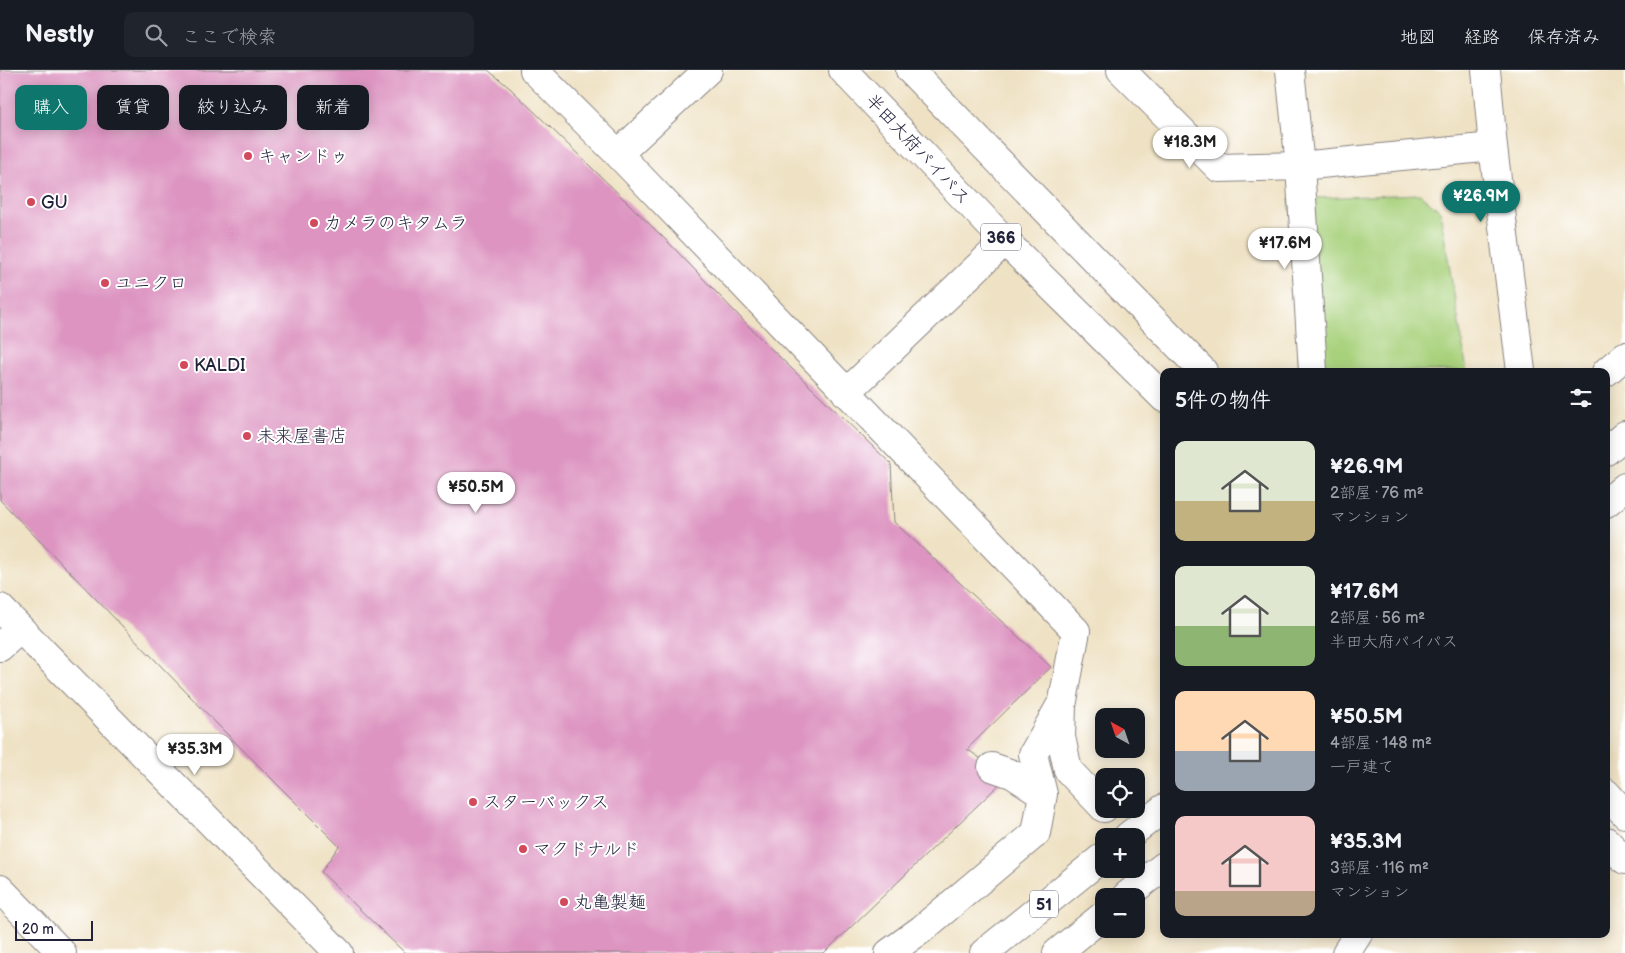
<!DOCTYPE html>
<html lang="ja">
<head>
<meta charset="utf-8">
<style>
	body { margin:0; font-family:"Balsamiq Sans","Klee One",sans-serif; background:#20242c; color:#f1f3f6; height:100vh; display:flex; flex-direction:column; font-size:19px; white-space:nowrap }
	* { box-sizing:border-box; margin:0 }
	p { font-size:16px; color:#9ea1a6 }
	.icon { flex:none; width:28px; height:28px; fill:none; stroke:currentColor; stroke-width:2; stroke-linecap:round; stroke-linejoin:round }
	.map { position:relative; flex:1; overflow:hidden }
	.sheet { position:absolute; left:1160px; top:298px; width:450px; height:570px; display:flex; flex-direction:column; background:#171b24; border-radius:10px; box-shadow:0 2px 12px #0003 }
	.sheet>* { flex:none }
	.hud { position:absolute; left:15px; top:15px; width:475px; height:45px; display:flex; gap:10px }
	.needle { width:32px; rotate:320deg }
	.tools { position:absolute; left:1095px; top:638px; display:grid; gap:10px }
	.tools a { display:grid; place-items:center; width:50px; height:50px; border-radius:10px; background:#171b24; box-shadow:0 2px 12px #0003; font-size:25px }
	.scale { position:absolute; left:15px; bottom:12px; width:78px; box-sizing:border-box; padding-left:5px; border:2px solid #22223b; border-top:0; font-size:14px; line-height:18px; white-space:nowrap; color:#22223b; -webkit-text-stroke:4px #fff; paint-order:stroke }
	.price { position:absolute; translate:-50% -42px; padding:0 11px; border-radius:18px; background:#fff; color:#222; font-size:16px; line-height:32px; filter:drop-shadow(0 1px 2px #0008) }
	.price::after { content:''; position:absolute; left:50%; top:30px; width:15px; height:11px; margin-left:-8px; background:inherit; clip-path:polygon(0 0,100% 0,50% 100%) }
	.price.active { background:#0f766e; color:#fff }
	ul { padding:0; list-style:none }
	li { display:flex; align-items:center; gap:15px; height:125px; padding:0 15px }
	li span { display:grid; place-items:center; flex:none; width:140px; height:100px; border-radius:10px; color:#555 }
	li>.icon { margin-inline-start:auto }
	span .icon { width:60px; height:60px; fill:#fffc; stroke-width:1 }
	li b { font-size:21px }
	h2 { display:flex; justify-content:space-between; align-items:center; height:60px; padding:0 15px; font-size:21px }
	.pill { padding:0 18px; border-radius:10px; background:#171b24; box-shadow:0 2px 12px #0003; font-size:18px; line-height:45px }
	.pill.active { background:#0f766e; color:#fff }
	header { display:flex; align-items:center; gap:30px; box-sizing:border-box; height:70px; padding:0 25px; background:#171b24; border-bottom:1px solid #363941 }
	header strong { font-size:24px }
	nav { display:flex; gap:28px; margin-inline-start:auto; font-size:18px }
	.search { width:350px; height:45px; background:#20242c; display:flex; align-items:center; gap:12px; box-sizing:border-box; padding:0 18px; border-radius:10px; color:#9ea1a6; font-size:19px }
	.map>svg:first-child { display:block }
	.green { fill:#a8d17c; stroke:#657a5c }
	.building { fill:#dd94c1 }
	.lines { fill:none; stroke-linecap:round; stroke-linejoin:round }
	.minor-casing { stroke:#888280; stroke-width:30 }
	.major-casing { stroke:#888280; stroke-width:30 }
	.highway-casing { stroke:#888280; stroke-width:30 }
	.minor { stroke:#fff; stroke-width:28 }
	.major { stroke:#fff; stroke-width:28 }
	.highway { stroke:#fff; stroke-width:28 }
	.poi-dot { fill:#d1495b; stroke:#fff; stroke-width:2 }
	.labels { text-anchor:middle; stroke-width:4; stroke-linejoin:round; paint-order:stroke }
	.shield { fill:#fff; stroke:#646476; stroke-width:1 }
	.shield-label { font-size:16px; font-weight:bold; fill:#22223b }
	.street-label { font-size:18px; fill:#22223b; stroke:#fff }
	.poi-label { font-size:18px; fill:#22223b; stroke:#fff; text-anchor:start }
</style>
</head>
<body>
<header>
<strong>Nestly</strong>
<div class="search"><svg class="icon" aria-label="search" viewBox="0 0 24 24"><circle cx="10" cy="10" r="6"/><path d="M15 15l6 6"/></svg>ここで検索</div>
<nav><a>地図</a><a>経路</a><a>保存済み</a></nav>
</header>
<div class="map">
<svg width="1625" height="883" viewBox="0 0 1625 883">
	<rect width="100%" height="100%" fill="#fff"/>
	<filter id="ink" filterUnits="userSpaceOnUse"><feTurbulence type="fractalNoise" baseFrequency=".02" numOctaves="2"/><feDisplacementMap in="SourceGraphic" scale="10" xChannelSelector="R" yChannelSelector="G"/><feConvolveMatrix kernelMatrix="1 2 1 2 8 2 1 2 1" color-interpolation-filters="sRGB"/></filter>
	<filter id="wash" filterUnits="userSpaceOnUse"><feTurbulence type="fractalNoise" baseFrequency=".0096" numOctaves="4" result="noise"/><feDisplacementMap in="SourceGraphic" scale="20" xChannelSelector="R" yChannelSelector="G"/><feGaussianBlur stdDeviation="1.12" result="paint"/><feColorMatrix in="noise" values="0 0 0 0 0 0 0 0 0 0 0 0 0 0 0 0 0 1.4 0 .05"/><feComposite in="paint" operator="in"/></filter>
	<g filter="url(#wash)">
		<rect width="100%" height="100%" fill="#efe2c4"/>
		<path class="green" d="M1420,124L1440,141L1467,301H1312L1289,129Z"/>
		<g id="blocks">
			<path class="building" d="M0,0H488L511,19L670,174L763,271L891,394L894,452L1051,597L967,679L1007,707L824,883H405L321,802L339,776L219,656L0,430Z"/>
		</g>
	</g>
	<g filter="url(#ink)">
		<use href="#blocks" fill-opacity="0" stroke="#888280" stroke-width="1"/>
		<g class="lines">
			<defs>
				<path id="minor" d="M534,0L618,84L1076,561L1062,636L1061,667L1068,700L1104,738
					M1121,0L1219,98L1300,96L1493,77
					M1290,0L1300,96L1313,301
					M1486,0L1493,77L1521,301
					M618,84L708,0
					M1606,302L1625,286
					M846,323L1005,171
					M0,538L339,883
					M0,577L20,559
					M992,697L1012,704L1043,724
					M0,819L62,883
					M889,883L922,859L1036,763L1043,724L1033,684L1060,636
					M1346,883L1358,864"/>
				<path id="major" d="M1606,381L1625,365
					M1606,433L1625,417
					M1128,766L1164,738
					M1126,826L1164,796
					M984,883L1104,786
					M1057,883L1104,845"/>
				<path id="highway" d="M843,0L1005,171L1164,328
					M910,0L1203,301
					M1606,723L1625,744
					M1606,771L1625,790"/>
			</defs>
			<use href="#minor" class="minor-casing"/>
			<use href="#major" class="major-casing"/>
			<use href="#highway" class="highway-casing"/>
			<use href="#minor" class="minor"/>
			<use href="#major" class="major"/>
			<use href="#highway" class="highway"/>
		</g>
	</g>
	<g class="poi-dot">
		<circle cx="248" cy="86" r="5"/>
		<circle cx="31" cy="132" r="5"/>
		<circle cx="314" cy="153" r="5"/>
		<circle cx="105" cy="213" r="5"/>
		<circle cx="184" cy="295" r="5"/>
		<circle cx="247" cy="366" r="5"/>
		<circle cx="473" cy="732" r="5"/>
		<circle cx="523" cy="779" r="5"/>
		<circle cx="564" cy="832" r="5"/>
	</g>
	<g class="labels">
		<g class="shield">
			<rect x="981" y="153.5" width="40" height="27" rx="4"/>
			<rect x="1030" y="820.5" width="28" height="27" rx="4"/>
		</g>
		<g class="shield-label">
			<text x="1001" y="173">366</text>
			<text x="1044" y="840">51</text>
		</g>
		<g class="street-label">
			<text transform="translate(918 79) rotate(47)" y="6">半田大府パイパス</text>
		</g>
		<g class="poi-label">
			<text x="258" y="92">キャンドゥ</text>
			<text x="41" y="138">GU</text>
			<text x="324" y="159">カメラのキタムラ</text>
			<text x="115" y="219">ユニクロ</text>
			<text x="194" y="301">KALDI</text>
			<text x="257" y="372">未来屋書店</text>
			<text x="483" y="738">スターバックス</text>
			<text x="533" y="785">マクドナルド</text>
			<text x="574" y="838">丸亀製麺</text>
		</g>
	</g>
</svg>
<div class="tools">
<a><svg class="needle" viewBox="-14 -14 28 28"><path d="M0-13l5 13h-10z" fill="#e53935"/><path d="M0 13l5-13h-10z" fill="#9ea1a6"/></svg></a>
<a><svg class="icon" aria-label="locate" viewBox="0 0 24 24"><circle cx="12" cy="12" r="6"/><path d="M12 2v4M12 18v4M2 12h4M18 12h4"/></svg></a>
<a>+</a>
<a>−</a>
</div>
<div class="scale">20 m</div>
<b class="price" style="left:1190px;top:99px">¥18.3M</b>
<b class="price active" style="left:1481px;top:153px">¥26.9M</b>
<b class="price" style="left:1285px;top:200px">¥17.6M</b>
<b class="price" style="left:476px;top:444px">¥50.5M</b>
<b class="price" style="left:195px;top:706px">¥35.3M</b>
<div class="hud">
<a class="pill active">購入</a>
<a class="pill">賃貸</a>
<a class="pill">絞り込み</a>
<a class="pill">新着</a>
</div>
<section class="sheet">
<h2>5件の物件<svg class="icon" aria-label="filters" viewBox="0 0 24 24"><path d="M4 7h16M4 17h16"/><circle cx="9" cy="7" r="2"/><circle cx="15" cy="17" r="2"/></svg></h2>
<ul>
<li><span style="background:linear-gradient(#dfe7d0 60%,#c2b280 0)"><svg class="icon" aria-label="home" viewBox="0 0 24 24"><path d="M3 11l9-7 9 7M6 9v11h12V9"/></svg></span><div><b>¥26.9M</b><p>2部屋 · 76 m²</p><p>マンション</p></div></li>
<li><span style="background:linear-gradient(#dfe7d0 60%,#8fb573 0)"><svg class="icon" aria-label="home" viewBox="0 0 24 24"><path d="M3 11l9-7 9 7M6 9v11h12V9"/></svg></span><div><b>¥17.6M</b><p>2部屋 · 56 m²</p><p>半田大府パイパス</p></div></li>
<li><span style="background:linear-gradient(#ffd9b3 60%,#9aa5b1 0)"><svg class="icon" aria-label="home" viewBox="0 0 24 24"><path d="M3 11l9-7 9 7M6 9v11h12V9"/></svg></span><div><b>¥50.5M</b><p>4部屋 · 148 m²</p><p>一戸建て</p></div></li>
<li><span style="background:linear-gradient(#f6c9c9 75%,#b9a48a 0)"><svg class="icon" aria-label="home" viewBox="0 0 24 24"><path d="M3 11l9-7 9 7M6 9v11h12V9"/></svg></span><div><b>¥35.3M</b><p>3部屋 · 116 m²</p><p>マンション</p></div></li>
</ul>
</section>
</div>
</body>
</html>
